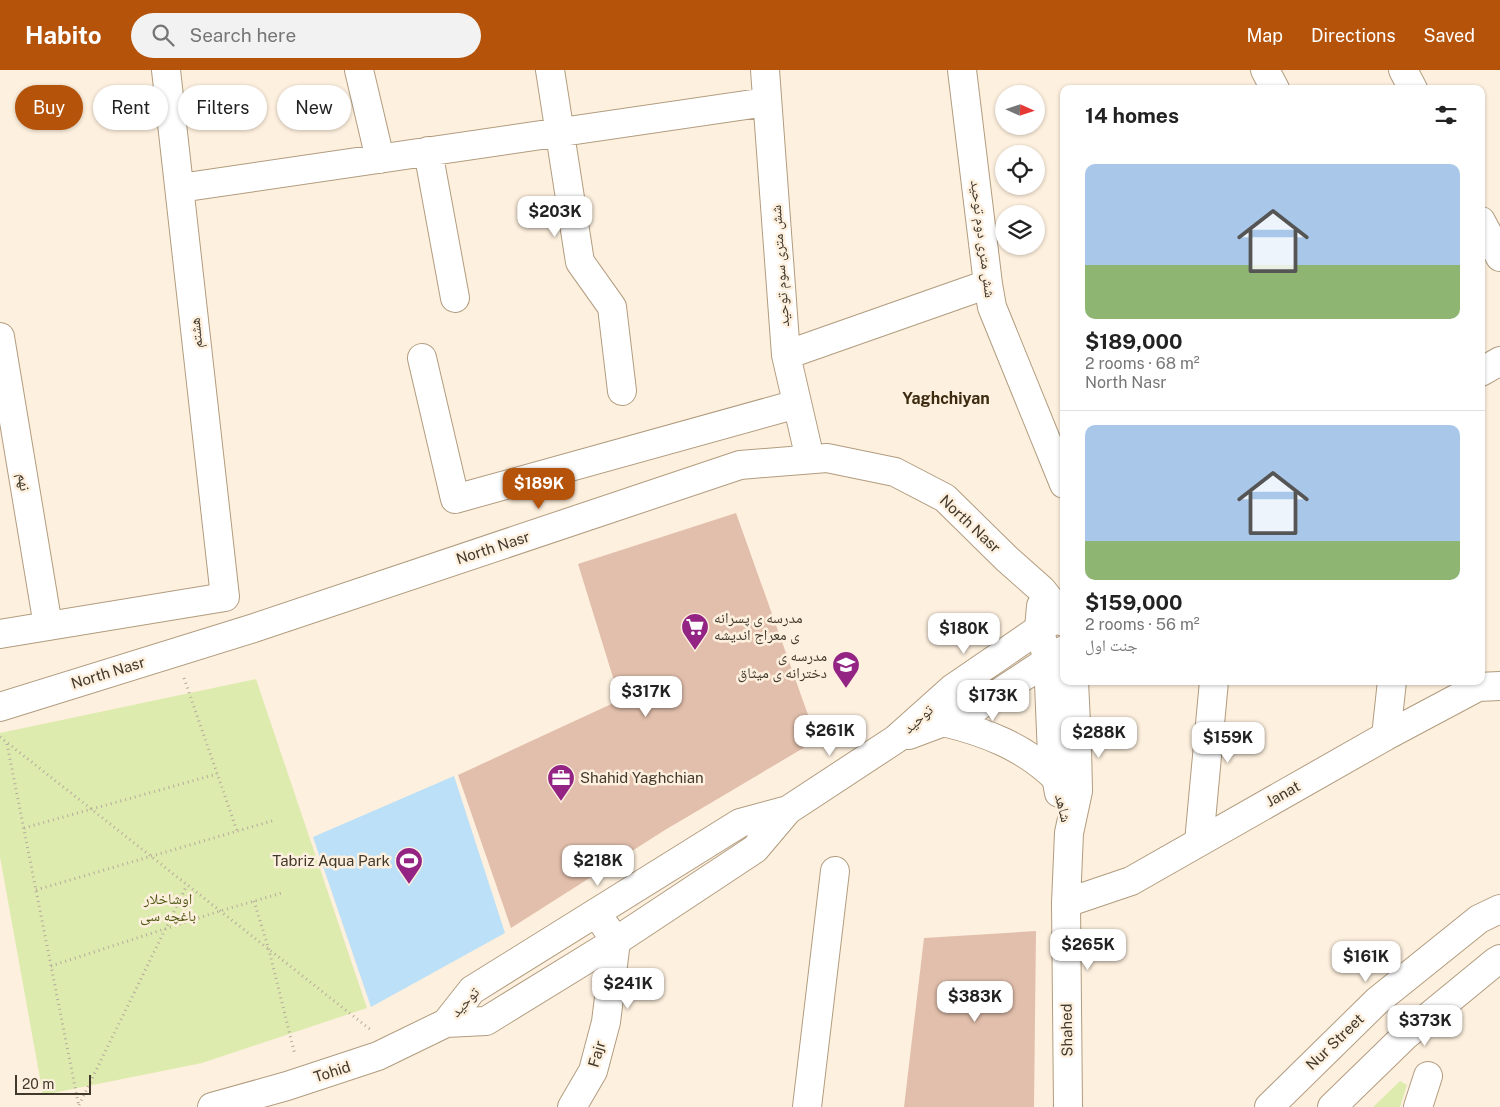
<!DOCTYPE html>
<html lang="en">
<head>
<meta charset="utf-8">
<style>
	body { margin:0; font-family:"Public Sans","Noto Naskh Arabic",sans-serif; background:#f2f2f2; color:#222; height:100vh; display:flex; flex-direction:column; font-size:19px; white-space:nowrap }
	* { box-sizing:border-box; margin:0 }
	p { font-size:16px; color:#767676 }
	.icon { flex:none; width:28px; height:28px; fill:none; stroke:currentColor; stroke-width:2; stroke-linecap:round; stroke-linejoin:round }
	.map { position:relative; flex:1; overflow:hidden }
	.details { position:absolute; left:1060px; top:15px; width:425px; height:600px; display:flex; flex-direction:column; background:#fff; border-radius:10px; box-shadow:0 1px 4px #0004 }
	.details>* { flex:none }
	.top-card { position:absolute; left:15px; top:15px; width:475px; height:45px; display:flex; gap:10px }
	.needle { width:32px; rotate:93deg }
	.buttons { position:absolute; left:995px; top:15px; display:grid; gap:10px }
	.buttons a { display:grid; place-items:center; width:50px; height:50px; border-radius:50%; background:#fff; box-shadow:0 1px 4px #0004; font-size:25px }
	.scale { position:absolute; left:15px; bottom:12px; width:76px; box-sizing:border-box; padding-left:5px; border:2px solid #41392c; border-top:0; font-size:14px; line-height:18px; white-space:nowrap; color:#41392c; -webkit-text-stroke:4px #fef0de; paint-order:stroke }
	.price { position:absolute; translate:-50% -42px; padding:0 11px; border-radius:10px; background:#fff; color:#222; font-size:16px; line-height:32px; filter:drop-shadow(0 1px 2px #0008) }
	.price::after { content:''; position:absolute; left:50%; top:30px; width:15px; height:11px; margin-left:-8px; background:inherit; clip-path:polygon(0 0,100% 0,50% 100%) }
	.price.current { background:#b45309; color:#fff }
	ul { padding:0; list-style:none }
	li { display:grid; align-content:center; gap:10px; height:265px; padding:0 25px }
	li+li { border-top:1px solid #e0e0e0 }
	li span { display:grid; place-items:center; height:155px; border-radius:10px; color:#555 }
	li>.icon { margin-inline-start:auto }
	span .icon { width:90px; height:90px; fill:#fffc; stroke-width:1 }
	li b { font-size:21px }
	h2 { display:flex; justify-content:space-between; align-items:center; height:60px; padding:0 25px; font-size:21px }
	.pill { padding:0 18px; border-radius:22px; background:#fff; box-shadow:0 1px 4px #0004; font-size:18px; line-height:45px }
	.pill.current { background:#b45309; color:#fff }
	header { display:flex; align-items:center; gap:30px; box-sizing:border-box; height:70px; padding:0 25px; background:#b45309; color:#fff }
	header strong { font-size:24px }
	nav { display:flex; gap:28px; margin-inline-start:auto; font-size:18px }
	.search { width:350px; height:45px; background:#f2f2f2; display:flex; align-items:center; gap:12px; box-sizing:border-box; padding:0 18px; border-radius:28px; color:#767676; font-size:19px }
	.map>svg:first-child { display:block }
	.green { fill:#deebaf }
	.water { fill:#bbe0f7 }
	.building { fill:#e2bfac }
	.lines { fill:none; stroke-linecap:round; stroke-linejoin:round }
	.minor-casing { stroke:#b19c7f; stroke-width:30 }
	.major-casing { stroke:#b19c7f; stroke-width:30 }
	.path { stroke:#b6aa9a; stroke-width:3; stroke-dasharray:1 4; stroke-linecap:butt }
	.minor { stroke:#fff; stroke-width:28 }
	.major { stroke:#fff; stroke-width:28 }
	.labels { text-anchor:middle; stroke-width:5; stroke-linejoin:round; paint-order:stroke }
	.street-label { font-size:15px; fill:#41392c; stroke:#fef0de }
	.poi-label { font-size:15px; fill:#41392c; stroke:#fef0de; text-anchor:start }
	.park-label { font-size:15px; fill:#515b17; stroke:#fef0de }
	.neighbourhood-label { font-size:16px; font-weight:bold; fill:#3c2b11; stroke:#fef0de }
</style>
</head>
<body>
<header>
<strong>Habito</strong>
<div class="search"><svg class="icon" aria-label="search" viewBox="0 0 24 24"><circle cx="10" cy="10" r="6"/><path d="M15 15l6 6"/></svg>Search here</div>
<nav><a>Map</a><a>Directions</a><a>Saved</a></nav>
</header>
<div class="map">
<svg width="1500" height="1037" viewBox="0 0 1500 1037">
	<rect width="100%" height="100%" fill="#fef0de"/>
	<path class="green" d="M256,609L367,938L202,993L43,1025L0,787V663Z
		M1400,1011L1407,1015L1400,1037H1373Z"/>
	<path class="water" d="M454,706L505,863L371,937L313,767Z"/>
	<path class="building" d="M736,443L817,670L665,760L511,858L458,705L620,630L578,494Z
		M1036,861L1034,1037H904L924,868Z"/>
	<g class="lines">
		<defs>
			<path id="minor" d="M359,0L380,89
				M550,0L580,192L612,237L622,321
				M765,0L786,285L810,389
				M962,0L988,214L992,237L1064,414
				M1265,0L1275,19
				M1403,0L1413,19
				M428,81L455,228
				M180,118L767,32
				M1481,151L1500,187
				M0,267L48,556
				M786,285L988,214
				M422,288L455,429L797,334
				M1041,536L1039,559L1048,590L1052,685L1059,723
				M0,564L225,527L166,0
				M0,637L254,558L740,395L827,388L895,402L945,428L1007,489L1042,520L1062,545L1064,552
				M1386,666L1392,611
				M1199,772L1214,611
				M1066,833L1131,811L1386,666L1478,617L1500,616
				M572,1037L593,1001L606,952L616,871L596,843
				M807,1037L835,801
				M1068,1037L1066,833L1069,763L1078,721L1077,675L1074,611
				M1418,1037L1428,1006"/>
			<path id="major" d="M1481,302L1500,291
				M943,652C986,662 1024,677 1056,708
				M909,665L968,643L1064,580
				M446,953L472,920L740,753L788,740
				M212,1037L287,1016L378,986L446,953L486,951L616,871L755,779L788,740L896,669L953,618L1039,559L1064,544
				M1269,1037L1377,931L1479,849L1500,839
				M1332,1037L1405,966L1495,892L1500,889"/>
		</defs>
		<use href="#minor" class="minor-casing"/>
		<use href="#major" class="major-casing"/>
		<path class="path" d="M184,608L237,761
			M0,667L371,960
			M7,674L79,1037
			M24,758L217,704
			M36,820L275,750
			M254,831L269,880L295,985
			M51,896L220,841L282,823
			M79,1035L187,815"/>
		<use href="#minor" class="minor"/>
		<use href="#major" class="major"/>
	</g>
	<defs>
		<symbol id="supermarket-pin" viewBox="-11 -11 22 30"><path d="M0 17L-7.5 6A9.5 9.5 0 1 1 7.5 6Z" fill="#942484" stroke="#fef0de"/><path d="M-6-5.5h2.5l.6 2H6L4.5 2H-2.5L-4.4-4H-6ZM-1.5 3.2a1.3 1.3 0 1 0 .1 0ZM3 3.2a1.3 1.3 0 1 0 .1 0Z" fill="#fff"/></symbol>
		<symbol id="school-pin" viewBox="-11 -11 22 30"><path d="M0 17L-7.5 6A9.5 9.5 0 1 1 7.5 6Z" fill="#942484" stroke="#fef0de"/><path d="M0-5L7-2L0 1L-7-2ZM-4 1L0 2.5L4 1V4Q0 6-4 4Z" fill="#fff"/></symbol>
		<symbol id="office-pin" viewBox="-11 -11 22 30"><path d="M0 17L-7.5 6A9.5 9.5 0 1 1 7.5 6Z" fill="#942484" stroke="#fef0de"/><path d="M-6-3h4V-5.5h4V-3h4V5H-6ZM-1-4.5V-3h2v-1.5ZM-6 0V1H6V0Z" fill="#fff"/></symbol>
		<symbol id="stadium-pin" viewBox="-11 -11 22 30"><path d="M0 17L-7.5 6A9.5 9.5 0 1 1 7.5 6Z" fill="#942484" stroke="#fef0de"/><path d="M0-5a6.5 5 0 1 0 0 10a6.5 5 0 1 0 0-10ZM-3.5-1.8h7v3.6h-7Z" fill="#fff"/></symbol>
	</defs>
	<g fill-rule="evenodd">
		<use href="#supermarket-pin" x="679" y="541" width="32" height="43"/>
		<use href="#school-pin" x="830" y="579" width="32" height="43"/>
		<use href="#office-pin" x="545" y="692" width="32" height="43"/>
		<use href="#stadium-pin" x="393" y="775" width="32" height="43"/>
	</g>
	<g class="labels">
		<g class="street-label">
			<text transform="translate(983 169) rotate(83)" y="5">شش متری دوم توحید</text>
			<text transform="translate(780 196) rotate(-94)" y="5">شش متری سوم توحید</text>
			<text transform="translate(196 263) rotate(-96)" y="5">هشتم</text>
			<text transform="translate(24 412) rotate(81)" y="5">نهم</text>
			<text transform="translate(970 454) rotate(43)" y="5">North Nasr</text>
			<text transform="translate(493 478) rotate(-18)" y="5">North Nasr</text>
			<text transform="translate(108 603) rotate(-17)" y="5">North Nasr</text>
			<text transform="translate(918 649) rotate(-42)" y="5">توحید</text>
			<text transform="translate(1283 724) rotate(-29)" y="5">Janat</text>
			<text transform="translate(1063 738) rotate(76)" y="5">شاهد</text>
			<text transform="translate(465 932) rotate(-47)" y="5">توحید</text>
			<text transform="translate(1067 960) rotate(-91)" y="5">Shahed</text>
			<text transform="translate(1335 972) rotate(-44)" y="5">Nur Street</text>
			<text transform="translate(597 984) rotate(-74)" y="5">Fajr</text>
			<text transform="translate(332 1002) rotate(-18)" y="5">Tohid</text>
		</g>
		<g class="poi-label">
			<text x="714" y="553">مدرسه ی پسرانه<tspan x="714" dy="17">ی معراج اندیشه</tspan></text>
			<text x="827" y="591" text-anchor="end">مدرسه ی<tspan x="827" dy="17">دخترانه ی میثاق</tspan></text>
			<text x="580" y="713">Shahid Yaghchian</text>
			<text x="390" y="796" text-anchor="end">Tabriz Aqua Park</text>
		</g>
		<g class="park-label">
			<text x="168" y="834">اوشاخلار<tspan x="168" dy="17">باغچه سی</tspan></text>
		</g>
		<g class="neighbourhood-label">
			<text x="946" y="334">Yaghchiyan</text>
		</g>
	</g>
</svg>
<div class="buttons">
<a><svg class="needle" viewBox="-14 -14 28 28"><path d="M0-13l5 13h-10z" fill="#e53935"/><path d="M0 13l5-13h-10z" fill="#767676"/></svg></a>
<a><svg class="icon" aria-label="locate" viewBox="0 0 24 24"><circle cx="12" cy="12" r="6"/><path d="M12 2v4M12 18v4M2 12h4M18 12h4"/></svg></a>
<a><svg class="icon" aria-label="layers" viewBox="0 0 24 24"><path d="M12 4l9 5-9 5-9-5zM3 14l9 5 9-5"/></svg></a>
</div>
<div class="scale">20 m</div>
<b class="price" style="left:555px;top:168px">$203K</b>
<b class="price current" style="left:539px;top:440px">$189K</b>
<b class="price" style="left:964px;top:585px">$180K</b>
<b class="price" style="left:646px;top:648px">$317K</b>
<b class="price" style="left:993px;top:652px">$173K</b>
<b class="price" style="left:830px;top:687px">$261K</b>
<b class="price" style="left:1099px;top:689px">$288K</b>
<b class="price" style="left:1228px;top:694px">$159K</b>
<b class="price" style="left:598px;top:817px">$218K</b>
<b class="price" style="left:1088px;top:901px">$265K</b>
<b class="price" style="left:1366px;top:913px">$161K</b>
<b class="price" style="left:628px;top:940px">$241K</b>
<b class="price" style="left:975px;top:953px">$383K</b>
<b class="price" style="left:1425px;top:977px">$373K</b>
<div class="top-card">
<a class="pill current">Buy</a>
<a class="pill">Rent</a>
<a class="pill">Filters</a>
<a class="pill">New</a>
</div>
<section class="details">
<h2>14 homes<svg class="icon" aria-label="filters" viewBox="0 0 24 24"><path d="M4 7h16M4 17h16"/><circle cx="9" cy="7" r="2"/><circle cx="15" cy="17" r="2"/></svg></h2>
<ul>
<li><span style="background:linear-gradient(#a9c7e8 65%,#8fb573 0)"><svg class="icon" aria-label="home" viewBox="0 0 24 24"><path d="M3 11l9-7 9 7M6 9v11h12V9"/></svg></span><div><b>$189,000</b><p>2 rooms · 68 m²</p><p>North Nasr</p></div></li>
<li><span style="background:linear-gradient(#a9c7e8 75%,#8fb573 0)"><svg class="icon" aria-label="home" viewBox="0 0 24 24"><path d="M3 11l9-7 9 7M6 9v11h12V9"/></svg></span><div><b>$159,000</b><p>2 rooms · 56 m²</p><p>جنت اول</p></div></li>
</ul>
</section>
</div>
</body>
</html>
